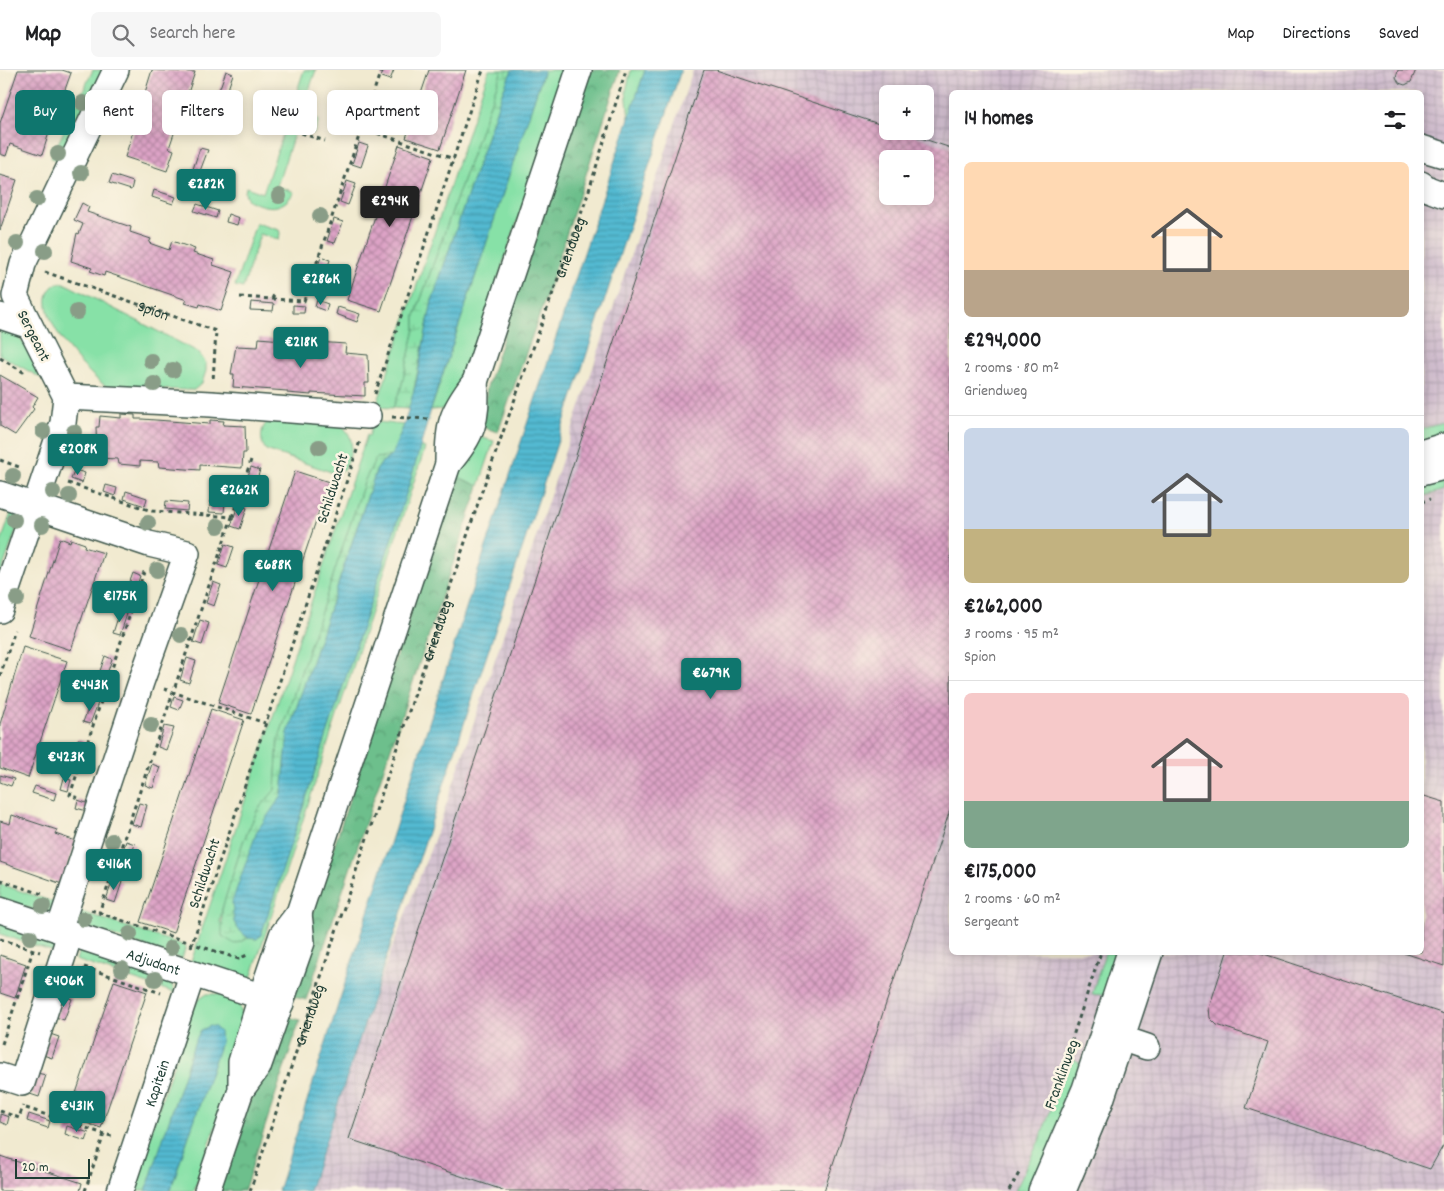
<!DOCTYPE html>
<html lang="en">
<head>
<meta charset="utf-8">
<style>
	body { margin:0; font-family:Dekko,sans-serif; background:#f6f6f6; color:#202124; height:100vh; display:flex; flex-direction:column; font-size:19px; white-space:nowrap }
	* { box-sizing:border-box; margin:0 }
	p { font-size:16px; color:#757577 }
	.icon { flex:none; width:28px; height:28px; fill:none; stroke:currentColor; stroke-width:2; stroke-linecap:round; stroke-linejoin:round }
	.map { position:relative; flex:1; overflow:hidden }
	.side { position:absolute; left:949px; top:20px; width:475px; height:865px; display:flex; flex-direction:column; background:#fff; border-radius:8px; box-shadow:0 2px 12px #0003 }
	.side>* { flex:none }
	.guide { position:absolute; left:15px; top:20px; width:475px; height:45px; display:flex; gap:10px }
	.controls { position:absolute; left:879px; top:15px; display:grid; gap:10px }
	.controls a { display:grid; place-items:center; width:55px; height:55px; border-radius:8px; background:#fff; box-shadow:0 2px 12px #0003; font-size:25px }
	.scale { position:absolute; left:15px; bottom:12px; width:75px; box-sizing:border-box; padding-left:5px; border:2px solid #1f3d34; border-top:0; font-size:14px; line-height:18px; white-space:nowrap; color:#1f3d34; -webkit-text-stroke:4px #fcf5e5; paint-order:stroke }
	.price { position:absolute; translate:-50% -42px; padding:0 11px; border-radius:5px; background:#0f766e; color:#fff; font-size:16px; line-height:32px; filter:drop-shadow(0 1px 2px #0008) }
	.price::after { content:''; position:absolute; left:50%; top:30px; width:15px; height:11px; margin-left:-8px; background:inherit; clip-path:polygon(0 0,100% 0,50% 100%) }
	.price.on { background:#222; color:#fff }
	ul { padding:0; list-style:none }
	li { display:grid; align-content:center; gap:10px; height:265px; padding:0 15px }
	li+li { border-top:1px solid #e0e0e0 }
	li span { display:grid; place-items:center; height:155px; border-radius:8px; color:#555 }
	li>.icon { margin-inline-start:auto }
	span .icon { width:90px; height:90px; fill:#fffc; stroke-width:1 }
	li b { font-size:21px }
	h2 { display:flex; justify-content:space-between; align-items:center; height:60px; padding:0 15px; font-size:21px }
	.chip { padding:0 18px; border-radius:8px; background:#fff; box-shadow:0 2px 12px #0003; font-size:18px; line-height:45px }
	.chip.on { background:#0f766e; color:#fff }
	header { display:flex; align-items:center; gap:30px; box-sizing:border-box; height:70px; padding:0 25px; background:#fff; border-bottom:1px solid #e0e0e0 }
	header strong { font-size:24px }
	nav { display:flex; gap:28px; margin-inline-start:auto; font-size:18px }
	.search { width:350px; height:45px; background:#f6f6f6; display:flex; align-items:center; gap:12px; box-sizing:border-box; padding:0 18px; border-radius:8px; color:#757577; font-size:19px }
	.map>svg:first-child { display:block }
	.industrial { fill:url(#industrial-grid); fill-rule:evenodd }
	.grass { fill:#87e1a7; stroke:#538f6e }
	.forest { fill:url(#forest-crowns); stroke:#467e60 }
	.wetland { fill:url(#wetland-marsh); stroke:#538f6e }
	.water { fill:url(#water-rules); stroke:#397b82 }
	.building { fill:url(#building-cross-hatch); fill-rule:evenodd }
	.lines { fill:none; stroke-linecap:round; stroke-linejoin:round }
	.minor-casing { stroke:#3e574b; stroke-width:28 }
	.path { stroke:#3e574b; stroke-width:3; stroke-dasharray:4 4; stroke-linecap:butt }
	.minor { stroke:#fff; stroke-width:25 }
	.tree { fill:#899d87 }
	.labels { text-anchor:middle; stroke-width:5; stroke-linejoin:round; paint-order:stroke }
	.street-label { font-size:16px; fill:#1f3d34; stroke:#fcf5e5 }
</style>
</head>
<body>
<header>
<strong>Map</strong>
<div class="search"><svg class="icon" aria-label="search" viewBox="0 0 24 24"><circle cx="10" cy="10" r="6"/><path d="M15 15l6 6"/></svg>Search here</div>
<nav><a>Map</a><a>Directions</a><a>Saved</a></nav>
</header>
<div class="map">
<svg width="1444" height="1121" viewBox="0 0 1444 1121">
	<defs>
		<pattern id="industrial-grid" width="8" height="8" patternUnits="userSpaceOnUse" patternTransform="scale(1.25)"><rect width="8" height="8" fill="#d0bdce"/><path d="M0 4h8M4 0v8" fill="none" stroke="#b2a3b2"/></pattern>
		<pattern id="forest-crowns" width="20" height="18" patternUnits="userSpaceOnUse" patternTransform="scale(1.25)"><rect width="20" height="18" fill="#6dbf8c"/><path d="M2 6a3 3 0 1 1 6 0M12 15a3 3 0 1 1 6 0" fill="none" stroke="#599c73"/></pattern>
		<pattern id="wetland-marsh" width="20" height="14" patternUnits="userSpaceOnUse" patternTransform="scale(1.25)"><rect width="20" height="14" fill="#87e1a7"/><path d="M1 5h8M5 5V1M11 12h8M15 12V8" fill="none" stroke="#74c290"/></pattern>
		<pattern id="water-rules" width="6" height="5" patternUnits="userSpaceOnUse" patternTransform="scale(1.25)"><rect width="6" height="5" fill="#53b9d1"/><path d="M0 2.5h6" fill="none" stroke="#4498aa"/></pattern>
		<pattern id="building-cross-hatch" width="8" height="8" patternUnits="userSpaceOnUse" patternTransform="scale(1.25)"><rect width="8" height="8" fill="#dda3c6"/><path d="M0 0l8 8M0 8l8-8" fill="none" stroke="#b386a2"/></pattern>
	</defs>
	<rect width="100%" height="100%" fill="#fcf5e5"/>
	<filter id="ink" filterUnits="userSpaceOnUse"><feTurbulence type="fractalNoise" baseFrequency=".02" numOctaves="2"/><feDisplacementMap in="SourceGraphic" scale="10" xChannelSelector="R" yChannelSelector="G"/><feConvolveMatrix kernelMatrix="1 2 1 2 8 2 1 2 1" color-interpolation-filters="sRGB"/></filter>
	<filter id="wash" filterUnits="userSpaceOnUse"><feTurbulence type="fractalNoise" baseFrequency=".0096" numOctaves="4" result="noise"/><feDisplacementMap in="SourceGraphic" scale="20" xChannelSelector="R" yChannelSelector="G"/><feGaussianBlur stdDeviation="1.12" result="paint"/><feColorMatrix in="noise" values="0 0 0 0 0 0 0 0 0 0 0 0 0 0 0 0 0 1.4 0 .05"/><feComposite in="paint" operator="in"/></filter>
	<g filter="url(#wash)">
		<rect width="100%" height="100%" fill="#f1ead0"/>
		<path class="industrial" d="M693,0H1444V1121H298L437,762ZM951,22H1421V882H951ZM888,24H925V61H888ZM888,89H925V126H888Z"/>
		<path class="grass" d="M93,0H104L61,92L51,88Z
			M304,0H316L301,43L319,50L314,64L268,49L270,42L288,48Z
			M489,0H502L415,246V259L401,318L393,338L376,337Z
			M544,0H568L463,313L445,339L431,340Z
			M631,0H645L629,48L626,21Z
			M284,61L294,64L277,116L294,122C283,141 267,139 248,130L245,123L246,117L263,123Z
			M256,153L279,160L280,163L279,170L260,164L243,218L235,216Z
			M64,213L198,282L206,293V301L202,313L194,320L109,318C87,306 23,235 56,214Z
			M0,255C26,269 31,282 43,307L41,308L0,285Z
			M270,350L342,356C356,368 352,383 345,399L334,403L266,380C259,371 260,356 270,350Z
			M378,352L404,355L391,386L376,388L365,410L278,671L275,721L258,739L243,772L222,839L220,852L235,874L248,868L257,869L261,865L411,409L420,376L425,378L250,911L191,892L367,365L369,366L372,356Z
			M1444,353V370L1421,376V359Z
			M479,367L494,371L479,416L458,407Z
			M1444,404V420L1421,427V410Z
			M12,440L22,443L0,506V475Z
			M0,814L56,833L52,846L0,828Z
			M76,840L186,876L182,889L72,852Z
			M0,850L59,870L54,882L0,864Z
			M80,877L169,908L175,923L76,890Z
			M1105,883H1122L1107,923L1102,925L1092,924Z
			M207,924H218L239,934L244,951L231,1010L194,1121H170L221,972L195,971L146,1121H130L192,941L198,930Z
			M1070,987L1079,992L1082,1002L1034,1121H1014L1040,1069Z"/>
		<path class="forest" d="M591,0H620L547,224L498,362L482,357L487,317Z
			M458,407L479,416L306,930L290,926L310,850L418,519Z
			M285,946L300,950L244,1121H217L251,1028L266,998Z"/>
		<path class="wetland" d="M502,0H512L502,23L432,231L412,329L408,339L393,338L401,318L415,259V246Z
			M391,386L382,392L376,401L288,663L282,725L271,742L243,864L248,868L235,874L222,866V839L243,772L258,739L275,720L278,671L365,410L376,388Z"/>
		<path class="water" d="M512,0H544L432,336L411,409L261,865L257,869L248,868L238,859L234,852L232,832L257,761L282,725L288,663L376,401L382,392L391,386L404,355L416,313L432,231L502,23Z
			M645,0H681L309,1121H278L479,498Z
			M210,956L215,957L220,962L221,972L170,1121H146L195,971L201,960Z"/>
		<g id="blocks">
			<path class="building" d="M18,0H62L71,3L63,25L61,24L42,85L10,74L6,86L0,84V53Z
				M152,0L195,2L188,23L184,21L178,38L182,40L169,78L174,80L167,101L125,87Z
				M384,0H394L390,10L381,7Z
				M429,0H466L440,79L406,68Z
				M704,0H716L888,57V61H900L951,78V737L824,1121H506L349,1069ZM888,89H925V126H888Z
				M1398,0H1416L1411,12L1405,15L1399,13L1396,7Z
				M226,1L233,4L226,25L218,23Z
				M376,24L384,27L378,48L369,45Z
				M213,39L220,42L213,63L206,61Z
				M359,73L368,76L361,97L352,94Z
				M399,75L433,87L381,241L347,230Z
				M200,78L208,80L200,101L193,99Z
				M0,105L17,110L0,160Z
				M112,105L133,112L131,120L109,113Z
				M347,111L356,114L348,135L340,132Z
				M154,120L176,127L173,134L152,127Z
				M82,133L89,137L87,142L131,157L130,162L151,169L149,173L169,180L172,171L195,179L193,183L214,190L213,195L234,202L221,241L200,234L199,237L185,233L187,230L105,202L104,206L90,201L92,198L71,191L77,163L79,164L83,154L74,150Z
				M197,134L218,141L216,148L194,141Z
				M228,144L239,148L237,155L226,152Z
				M334,149L343,152L335,173L327,171Z
				M321,187L330,190L323,212L314,208Z
				M317,230L328,234L326,241L315,237Z
				M251,232L274,234L273,241L250,240Z
				M293,235L305,236L304,243H293Z
				M338,237L360,244L357,252L336,244Z
				M259,268L282,270V279L301,280V271L346,274L345,283L368,285L369,313H365V326L311,323V325L287,323V321L233,317L234,304H231L236,276L258,277Z
				M0,305L38,327L32,337L34,339L15,365L0,356Z
				M121,344L135,345V349H142L210,354V350L224,351L223,355L245,356L246,383H243L242,398L200,395V400L159,397L158,392L140,391V396L119,394L118,389L97,388L96,357H99L100,346L121,348Z
				M251,397L260,400L253,421L244,418Z
				M75,400L85,403L82,413L71,409Z
				M295,401L329,412L251,644L218,633Z
				M106,415L117,418L115,426L104,422Z
				M126,421L147,428L145,436L124,429Z
				M166,431L188,433L187,441L165,439Z
				M210,431L225,432L224,443L209,442Z
				M238,435L247,438L240,459L231,456Z
				M60,468L70,472L71,469L85,474L84,477L104,483L71,580L29,566Z
				M225,474L234,477L227,498L218,495Z
				M133,503L140,506L133,527L125,525Z
				M213,512L221,515L214,536L206,533Z
				M120,541L127,544L120,565L113,563Z
				M200,550L209,553L202,575L193,572Z
				M23,577L67,591L28,708L0,698V654Z
				M105,586L112,589L105,610L98,607Z
				M187,588L196,591L189,613L180,610Z
				M174,627L183,630L179,640L171,637Z
				M91,631L98,633L90,654L83,652Z
				M211,639L244,650L173,863L140,852Z
				M164,656L174,658L166,680L158,677Z
				M78,669L85,671L77,693L70,690Z
				M152,694L160,697L153,718L145,715Z
				M0,705L14,709L11,716L0,712Z
				M64,708L71,710L68,721L61,719Z
				M35,716L56,723L54,730L32,723Z
				M1421,725L1444,732V896L1404,883L1421,882Z
				M78,730L89,734L87,741L76,738Z
				M139,733L147,735L141,757L132,754Z
				M12,745L57,760L55,764L76,771L62,814L0,792V751L10,754Z
				M126,771L135,774L128,795L119,792Z
				M113,809L122,812L115,833L106,830Z
				M1227,882H1258L1444,944V1074L1430,1099L1246,1038L1268,972L1217,955L1210,948L1209,938Z
				M0,885L26,894L15,928L0,923Z
				M73,898L81,901L78,911L69,908Z
				M114,911L147,922L101,1058L68,1047Z
				M63,926L72,929L64,950L56,947Z
				M50,964L59,967L52,988L43,985Z
				M37,1003L46,1005L39,1027L30,1024Z
				M0,1044L9,1047L7,1055L0,1052Z
				M29,1044L50,1051L48,1058L27,1051Z
				M67,1056L89,1063L86,1071L65,1064Z
				M0,1086L82,1113L80,1121H0Z"/>
		</g>
	</g>
	<g filter="url(#ink)">
		<use href="#blocks" fill-opacity="0" stroke="#3e574b" stroke-width="1"/>
		<g class="lines">
			<defs>
				<g id="minor">
					<path d="M1421,78L1444,85"/>
					<path d="M1421,114L1428,119L1444,125"/>
					<path d="M0,246L30,256"/>
					<path d="M66,327L211,334L368,346"/>
					<path d="M1421,383L1444,376"/>
					<path d="M448,394C472,366 479,349 475,312"/>
					<path d="M1421,403L1444,397"/>
					<path d="M0,424L149,474L187,483L141,612L59,860"/>
					<path d="M0,540L63,353L66,327L15,226L23,194L116,0"/>
					<path id="s3" d="M0,840L281,933"/>
					<path d="M1106,963L1147,977"/>
					<path d="M0,1006L22,1013L70,864"/>
					<path d="M241,1020L258,997L302,872L299,843"/>
					<path id="s4" d="M120,1121L192,905"/>
					<path d="M207,1121L241,1020V992L261,927L282,865L299,843L448,394C448,354 451,343 475,312L579,0"/>
					<path d="M1041,1121L1085,1019L1130,882"/>
					<path d="M1063,1121L1100,1033L1150,882"/>
				</g>
			</defs>
			<use href="#minor" class="minor-casing"/>
			<g class="path">
				<path d="M256,48L325,71"/>
				<path d="M332,48L454,89"/>
				<path id="s1" d="M45,202L216,261L213,311"/>
				<path d="M240,227L304,231L381,0"/>
				<path d="M272,229L275,222"/>
				<path d="M0,288L25,303"/>
				<path d="M375,324L483,0"/>
				<path d="M392,347L428,349"/>
				<path d="M0,390L22,398"/>
				<path d="M68,413L152,441L232,447L99,843"/>
				<path d="M1421,432L1430,429"/>
				<path d="M232,447L252,387"/>
				<path d="M0,606L15,560"/>
				<path d="M164,619L265,653"/>
				<path d="M78,728L70,725L145,499"/>
				<path d="M0,810L45,825"/>
				<path d="M91,840L239,889L249,884"/>
				<path d="M0,869L40,882"/>
				<path d="M191,877L360,371"/>
				<path d="M84,897L161,923"/>
				<path d="M2,974L33,880"/>
				<path d="M1056,1017L1101,882"/>
				<path d="M26,1038L104,1064"/>
				<path d="M0,1041L19,1048L23,1036"/>
				<path d="M85,1121L104,1064L112,1066"/>
				<path id="s2" d="M250,1121L482,421L586,130L626,0"/>
				<path d="M1009,1121L1019,1103"/>
			</g>
			<use href="#minor" class="minor"/>
		</g>
		<g class="tree">
			<circle cx="83" cy="33" r="8"/>
			<circle cx="303" cy="53" r="8"/>
			<circle cx="58" cy="84" r="8"/>
			<circle cx="81" cy="103" r="8"/>
			<circle cx="212" cy="110" r="8"/>
			<circle cx="279" cy="126" r="8"/>
			<circle cx="37" cy="129" r="8"/>
			<circle cx="320" cy="146" r="8"/>
			<circle cx="17" cy="173" r="8"/>
			<circle cx="45" cy="181" r="8"/>
			<circle cx="77" cy="242" r="8"/>
			<circle cx="151" cy="291" r="8"/>
			<circle cx="173" cy="300" r="8"/>
			<circle cx="154" cy="314" r="8"/>
			<circle cx="43" cy="361" r="8"/>
			<circle cx="74" cy="362" r="8"/>
			<circle cx="319" cy="377" r="8"/>
			<circle cx="13" cy="406" r="8"/>
			<circle cx="53" cy="422" r="8"/>
			<circle cx="69" cy="426" r="8"/>
			<circle cx="14" cy="450" r="8"/>
			<circle cx="148" cy="453" r="8"/>
			<circle cx="42" cy="455" r="8"/>
			<circle cx="218" cy="456" r="8"/>
			<circle cx="157" cy="500" r="8"/>
			<circle cx="17" cy="529" r="8"/>
			<circle cx="181" cy="565" r="8"/>
			<circle cx="151" cy="655" r="8"/>
			<circle cx="112" cy="771" r="8"/>
			<circle cx="43" cy="836" r="8"/>
			<circle cx="84" cy="849" r="8"/>
			<circle cx="130" cy="864" r="8"/>
			<circle cx="30" cy="867" r="8"/>
			<circle cx="171" cy="878" r="8"/>
			<circle cx="122" cy="899" r="8"/>
			<circle cx="155" cy="909" r="8"/>
		</g>
	</g>
	<g class="labels">
		<g class="street-label">
			<text dy="6" stroke="none"><textPath href="#s2" startOffset="996">Griendweg</textPath></text>
			<text dy="6" stroke="none"><textPath href="#s1" startOffset="115">Spion</textPath></text>
			<text transform="translate(35 265) rotate(63)" y="6">Sergeant</text>
			<text transform="translate(331 418) rotate(-72)" y="6">Schildwacht</text>
			<text dy="6" stroke="none"><textPath href="#s2" startOffset="591">Griendweg</textPath></text>
			<text transform="translate(203 803) rotate(-72)" y="6">Schildwacht</text>
			<text dy="6" stroke="none"><textPath href="#s3" startOffset="162">Adjudant</textPath></text>
			<text dy="6" stroke="none"><textPath href="#s2" startOffset="186">Griendweg</textPath></text>
			<text transform="translate(1060 1004) rotate(-70)" y="6">Franklinweg</text>
			<text dy="6" stroke="none"><textPath href="#s4" startOffset="114">Kapitein</textPath></text>
		</g>
	</g>
</svg>
<div class="controls">
<a>+</a>
<a>−</a>
</div>
<div class="scale">20 m</div>
<b class="price" style="left:206px;top:141px">€282K</b>
<b class="price on" style="left:390px;top:158px">€294K</b>
<b class="price" style="left:321px;top:236px">€286K</b>
<b class="price" style="left:301px;top:299px">€218K</b>
<b class="price" style="left:78px;top:406px">€208K</b>
<b class="price" style="left:239px;top:447px">€262K</b>
<b class="price" style="left:273px;top:522px">€688K</b>
<b class="price" style="left:120px;top:553px">€175K</b>
<b class="price" style="left:711px;top:630px">€679K</b>
<b class="price" style="left:90px;top:642px">€443K</b>
<b class="price" style="left:66px;top:714px">€423K</b>
<b class="price" style="left:114px;top:821px">€416K</b>
<b class="price" style="left:64px;top:938px">€406K</b>
<b class="price" style="left:77px;top:1063px">€431K</b>
<div class="guide">
<a class="chip on">Buy</a>
<a class="chip">Rent</a>
<a class="chip">Filters</a>
<a class="chip">New</a>
<a class="chip">Apartment</a>
</div>
<section class="side">
<h2>14 homes<svg class="icon" aria-label="filters" viewBox="0 0 24 24"><path d="M4 7h16M4 17h16"/><circle cx="9" cy="7" r="2"/><circle cx="15" cy="17" r="2"/></svg></h2>
<ul>
<li><span style="background:linear-gradient(#ffd9b3 70%,#b9a48a 0)"><svg class="icon" aria-label="home" viewBox="0 0 24 24"><path d="M3 11l9-7 9 7M6 9v11h12V9"/></svg></span><div><b>€294,000</b><p>2 rooms · 80 m²</p><p>Griendweg</p></div></li>
<li><span style="background:linear-gradient(#c9d6e8 65%,#c2b280 0)"><svg class="icon" aria-label="home" viewBox="0 0 24 24"><path d="M3 11l9-7 9 7M6 9v11h12V9"/></svg></span><div><b>€262,000</b><p>3 rooms · 95 m²</p><p>Spion</p></div></li>
<li><span style="background:linear-gradient(#f6c9c9 70%,#7fa58c 0)"><svg class="icon" aria-label="home" viewBox="0 0 24 24"><path d="M3 11l9-7 9 7M6 9v11h12V9"/></svg></span><div><b>€175,000</b><p>2 rooms · 60 m²</p><p>Sergeant</p></div></li>
</ul>
</section>
</div>
</body>
</html>
